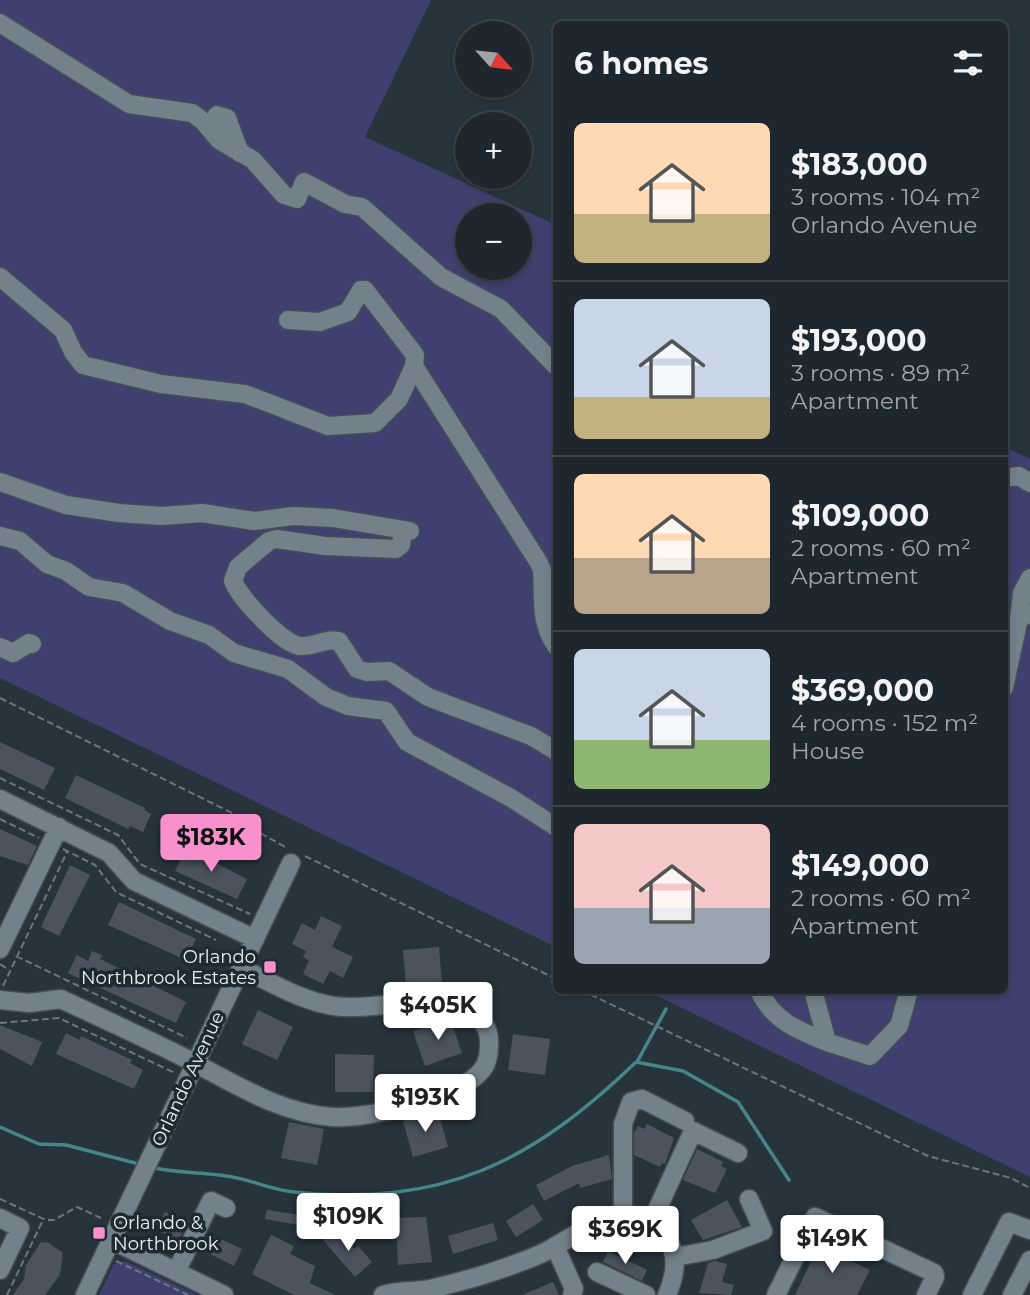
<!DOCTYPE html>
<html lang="en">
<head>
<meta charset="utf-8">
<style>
	body { margin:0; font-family:Montserrat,sans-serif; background:#2b3339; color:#f1f3f6; height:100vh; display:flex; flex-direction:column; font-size:26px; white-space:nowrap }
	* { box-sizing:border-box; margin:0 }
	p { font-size:23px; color:#a1a5aa }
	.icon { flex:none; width:38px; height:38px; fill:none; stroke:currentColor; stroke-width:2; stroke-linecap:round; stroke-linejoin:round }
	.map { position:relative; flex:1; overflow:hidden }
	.details { position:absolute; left:553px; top:21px; width:455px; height:973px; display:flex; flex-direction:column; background:#1e272d; border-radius:10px; box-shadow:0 4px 10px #0003,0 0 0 2px #3c4449 }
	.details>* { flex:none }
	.needle { width:46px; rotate:117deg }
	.controls { position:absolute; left:455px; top:21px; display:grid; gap:14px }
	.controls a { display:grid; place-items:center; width:77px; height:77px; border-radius:50%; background:#1e272d; box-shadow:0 4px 10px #0003,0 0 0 2px #3c4449; font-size:35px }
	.price { position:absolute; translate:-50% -60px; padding:0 16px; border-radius:7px; background:#fff; color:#222; font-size:23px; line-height:46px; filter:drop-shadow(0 2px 4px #0008) }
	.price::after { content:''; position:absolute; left:50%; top:42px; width:21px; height:16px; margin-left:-10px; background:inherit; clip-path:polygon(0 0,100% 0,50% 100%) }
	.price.selected { background:#f790cd; color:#111 }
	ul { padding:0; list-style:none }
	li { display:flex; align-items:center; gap:21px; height:175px; padding:0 21px }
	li+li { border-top:2px solid #3c4449 }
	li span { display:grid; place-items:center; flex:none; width:196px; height:140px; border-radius:10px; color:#555 }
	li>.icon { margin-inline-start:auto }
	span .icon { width:84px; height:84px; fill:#fffc; stroke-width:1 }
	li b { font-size:30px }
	h2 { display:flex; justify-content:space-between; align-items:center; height:84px; padding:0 21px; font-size:30px }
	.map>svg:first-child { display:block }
	.green { fill:#3e416f; fill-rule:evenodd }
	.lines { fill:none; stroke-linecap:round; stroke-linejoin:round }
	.stream { stroke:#468688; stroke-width:3.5 }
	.building { fill:#4b535f }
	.minor-casing { stroke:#444f55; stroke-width:21 }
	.path { stroke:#6c777e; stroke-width:2; stroke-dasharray:7 3.5; stroke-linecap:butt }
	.minor { stroke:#73818a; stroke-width:18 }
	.poi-dot { fill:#f790cd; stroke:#1e2a32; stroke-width:2.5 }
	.labels { text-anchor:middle; stroke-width:7; stroke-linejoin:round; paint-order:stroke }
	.poi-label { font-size:18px; fill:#e8f0f5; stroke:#1e2a32; text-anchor:end }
	.street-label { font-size:18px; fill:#e8f0f5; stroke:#1e2a32 }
</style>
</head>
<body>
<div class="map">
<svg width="1030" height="1295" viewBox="0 0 1030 1295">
	<rect width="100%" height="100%" fill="#28343c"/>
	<path class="green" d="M0,0H431L365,137L556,225V947L0,678ZM467,215H520V268H467Z
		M1005,447L1030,459V1177L647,991L1004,990Z
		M125,1261L197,1295H99L114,1264Z"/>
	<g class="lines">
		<path class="stream" d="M637,1062L666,1009
			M0,1127L39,1144L66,1145L139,1164
			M154,1168C178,1173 202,1172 227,1176C250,1179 271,1190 294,1192C443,1207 531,1163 636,1062L683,1071L738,1102L789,1180"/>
	</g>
	<path class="building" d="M0,742L55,768L44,790L0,769Z
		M76,775L145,808L144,810L151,814L143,832L130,826L128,829L65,798Z
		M0,829L37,846L28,865L0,856Z
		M186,848L247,879L237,899L175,871Z
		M70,865L90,875L59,936L41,927Z
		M119,902L196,939L186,960L108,925Z
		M321,916L342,926L332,947L353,957L343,978L330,971L323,984L303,974L309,961L303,957L306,951L292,944L302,923L315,930Z
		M439,947L442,984L406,987L403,950Z
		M92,951L102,955L100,959L186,1002L176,1023L68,973L77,955L88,961Z
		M258,1010L293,1027L277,1060L242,1044Z
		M450,1018L462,1053L425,1066L413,1031Z
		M0,1025L42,1042L32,1066L0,1049Z
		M66,1033L80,1040L81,1036L132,1060L130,1063L143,1070L134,1089L56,1054Z
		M513,1034L550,1039L545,1075L508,1070Z
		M335,1054L374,1055L373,1092H335Z
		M438,1111L448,1147L413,1157L403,1121Z
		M289,1122L324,1129L317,1165L281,1158Z
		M647,1124L674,1138L665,1164L662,1163L660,1167L634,1155V1133L638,1126L644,1129Z
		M697,1149L723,1162L721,1166L727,1169L715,1193L683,1180Z
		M609,1155L612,1179L580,1188L579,1183L544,1201L536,1185L572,1166Z
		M727,1200L742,1227L703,1240L691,1220Z
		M533,1204L543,1220L516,1237L506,1221Z
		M267,1210L301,1215L299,1225L265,1219Z
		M165,1212L187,1222L179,1240L156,1230Z
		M426,1217L432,1262L398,1265L396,1218Z
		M493,1223L498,1240L453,1254L448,1236Z
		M336,1229L354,1249L358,1246L372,1262L355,1277L323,1240Z
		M208,1233L242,1249L234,1266L200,1249Z
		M271,1235L294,1246L290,1254L315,1266L310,1283L335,1295H294L252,1274Z
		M41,1242L49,1243L63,1253L60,1275L45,1295H13L24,1279L26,1265Z
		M819,1245L870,1270L857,1295H795Z
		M608,1251L647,1270L642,1281L603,1262Z
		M715,1261L727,1264L722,1282L734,1285L731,1295L699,1293L708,1263Z
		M553,1282L559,1295H522Z"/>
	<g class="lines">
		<defs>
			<path id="minor" d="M0,23L129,104L192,113L203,121L219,140L253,160L284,195L297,199L304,182L345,204L362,207L441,277L501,309L556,366
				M213,130L217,115L227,118L240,153
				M0,277L63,330L73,352L83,365L161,384L245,394L328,426L375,423L399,399L414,366L415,355L365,290H361L348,312L320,322L288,320
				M414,366L539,563L542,570C544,599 539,620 556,646
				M1004,478L1019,476L1030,483
				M0,482L66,505L119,513L162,516L202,513L254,521L293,516L333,518L410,531
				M403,530L401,545L396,549L325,546L277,539L269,541L238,567L233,581C240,598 282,644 300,646C314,647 326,638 339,641L357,669L367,672L389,671L428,697L531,736L556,751
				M0,536L20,541L47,564L66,571L89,587L123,593L170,621L209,635L234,653L288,669L326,697L348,706L386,711L407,742L511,798L556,827
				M1019,618L1022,593L1030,578
				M0,647L13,653L29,643L32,644
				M1004,688L1019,618L1030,614
				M0,799L109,853L134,881L255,939
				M0,949L59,827
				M759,990C773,1021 797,1030 827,1042
				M813,990L827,1042L870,1056L899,1026L909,990
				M0,1000L29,1003L61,999C101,1018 141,1036 181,1056C229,1080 277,1113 332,1117C368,1119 459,1099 482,1070C487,1064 489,1053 489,1045C490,1027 481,1017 465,1009C429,991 376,1012 334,1006C301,1001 270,982 241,968
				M623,1215V1124L631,1102L642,1099L685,1121
				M0,1218L20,1228L0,1270
				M651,1223L693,1131L738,1153
				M111,1240L224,1295
				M555,1246L574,1289L572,1295
				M675,1257L713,1250L763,1231L749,1199
				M176,1272L211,1201L226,1208
				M597,1272L646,1295
				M85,1295L291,863
				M383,1295C398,1290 415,1292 430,1289C451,1284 472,1279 492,1272C510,1266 529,1260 547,1251C580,1233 633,1191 665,1235C679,1254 676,1274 667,1295
				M776,1295L815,1217L934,1273L935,1277L926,1295
				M972,1295L1009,1222L1030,1230
				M1012,1295L1030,1260"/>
		</defs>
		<use href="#minor" class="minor-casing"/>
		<path class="path" d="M0,698L242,818L262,834L287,848
			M0,778L118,835L140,864L250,914
			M0,819L39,838
			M63,849L95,865L116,892L216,940
			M305,856L556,979
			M16,956L187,1038
			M0,964L9,970
			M3,986L67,852
			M581,990L928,1156L1011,1178L1030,1188
			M0,1023L59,1018L175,1073
			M0,1199L46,1220H54L77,1207L101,1218
			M116,1261L188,1295
			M7,1295L43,1220"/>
		<use href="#minor" class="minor"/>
	</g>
	<g class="poi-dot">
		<rect x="263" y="960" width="14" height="14" rx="3.5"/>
		<rect x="92" y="1226" width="14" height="14" rx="3.5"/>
	</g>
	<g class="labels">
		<g class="poi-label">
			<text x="256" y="963">Orlando<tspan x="256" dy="21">Northbrook Estates</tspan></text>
			<text x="113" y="1229" text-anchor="start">Orlando &amp;<tspan x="113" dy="21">Northbrook</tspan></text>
		</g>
		<g class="street-label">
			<text transform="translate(188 1079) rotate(-65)" y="6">Orlando Avenue</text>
		</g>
	</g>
</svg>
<div class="controls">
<a><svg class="needle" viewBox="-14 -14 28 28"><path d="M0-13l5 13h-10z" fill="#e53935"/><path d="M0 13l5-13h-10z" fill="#a1a5aa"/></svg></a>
<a>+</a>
<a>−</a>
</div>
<b class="price selected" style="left:211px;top:874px">$183K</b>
<b class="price" style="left:438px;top:1042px">$405K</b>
<b class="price" style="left:425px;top:1134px">$193K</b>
<b class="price" style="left:348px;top:1253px">$109K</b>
<b class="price" style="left:625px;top:1266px">$369K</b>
<b class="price" style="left:832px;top:1275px">$149K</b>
<section class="details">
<h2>6 homes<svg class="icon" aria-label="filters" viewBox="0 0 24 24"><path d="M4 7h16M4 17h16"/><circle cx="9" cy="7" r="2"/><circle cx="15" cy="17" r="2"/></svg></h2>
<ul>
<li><span style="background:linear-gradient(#ffd9b3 65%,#c2b280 0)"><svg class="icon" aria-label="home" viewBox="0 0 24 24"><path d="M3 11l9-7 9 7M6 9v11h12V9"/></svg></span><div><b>$183,000</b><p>3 rooms · 104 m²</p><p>Orlando Avenue</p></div></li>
<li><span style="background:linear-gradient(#c9d6e8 70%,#c2b280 0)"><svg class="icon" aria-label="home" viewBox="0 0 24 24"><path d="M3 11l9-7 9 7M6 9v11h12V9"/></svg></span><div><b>$193,000</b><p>3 rooms · 89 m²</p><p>Apartment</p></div></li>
<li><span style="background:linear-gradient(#ffd9b3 60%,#b9a48a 0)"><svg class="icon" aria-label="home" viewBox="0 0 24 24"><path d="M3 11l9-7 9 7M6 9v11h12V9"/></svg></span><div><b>$109,000</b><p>2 rooms · 60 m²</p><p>Apartment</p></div></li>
<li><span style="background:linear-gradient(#c9d6e8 65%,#8fb573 0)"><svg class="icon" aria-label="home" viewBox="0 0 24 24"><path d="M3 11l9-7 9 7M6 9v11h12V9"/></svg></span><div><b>$369,000</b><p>4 rooms · 152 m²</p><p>House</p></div></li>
<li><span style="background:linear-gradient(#f6c9c9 60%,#9aa5b1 0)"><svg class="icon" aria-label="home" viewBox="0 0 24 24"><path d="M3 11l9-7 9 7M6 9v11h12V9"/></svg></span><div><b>$149,000</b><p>2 rooms · 60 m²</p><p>Apartment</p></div></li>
</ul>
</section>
</div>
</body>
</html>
